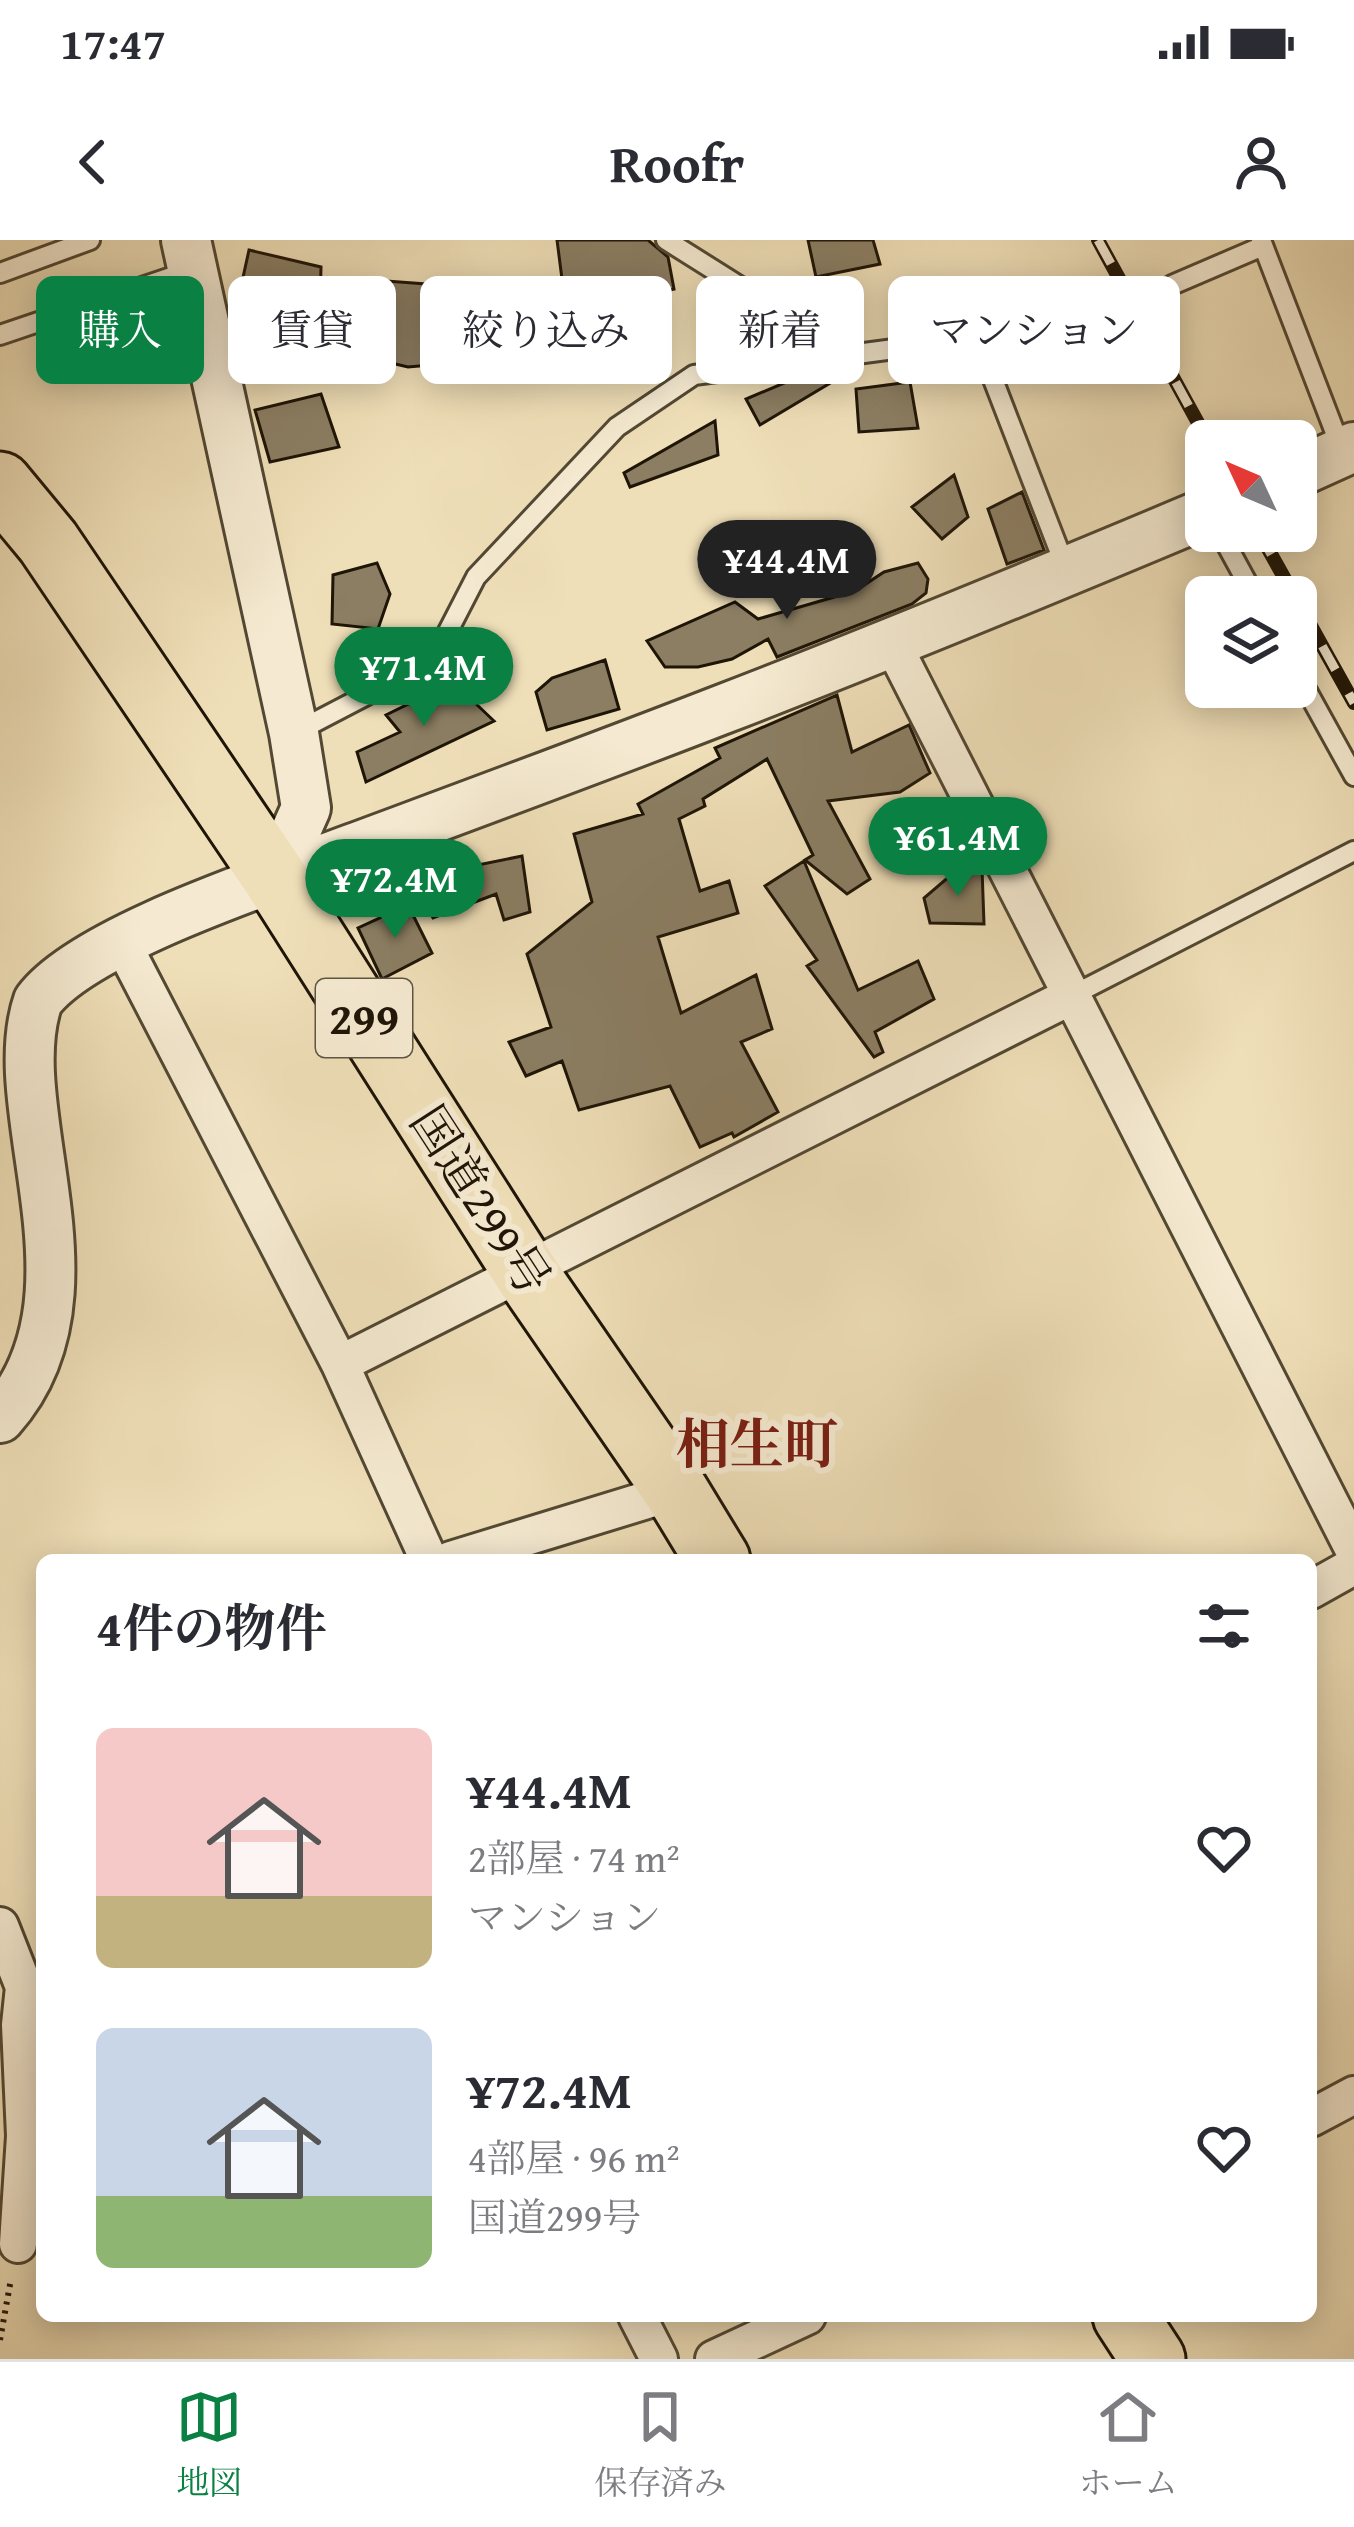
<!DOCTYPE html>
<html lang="ja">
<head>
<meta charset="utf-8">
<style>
	body { margin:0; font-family:"Gentium Book Plus","Noto Serif JP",serif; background:#f7f7f7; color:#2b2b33; height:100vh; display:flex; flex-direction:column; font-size:45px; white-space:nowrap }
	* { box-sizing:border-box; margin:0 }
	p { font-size:39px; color:#7c7c81 }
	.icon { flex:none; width:66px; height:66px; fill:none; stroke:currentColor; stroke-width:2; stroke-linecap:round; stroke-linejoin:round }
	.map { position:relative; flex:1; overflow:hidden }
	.panel { position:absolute; left:36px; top:1314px; width:1281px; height:768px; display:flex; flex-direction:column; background:#fff; border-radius:18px; box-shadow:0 6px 30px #0003 }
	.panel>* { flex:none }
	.hud { position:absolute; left:36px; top:36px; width:1284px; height:108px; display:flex; gap:24px }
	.needle { width:78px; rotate:314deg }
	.fabs { position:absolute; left:1185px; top:180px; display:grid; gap:24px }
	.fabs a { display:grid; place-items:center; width:132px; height:132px; border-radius:18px; background:#fff; box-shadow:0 6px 30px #0003; font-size:60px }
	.price { position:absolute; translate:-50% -102px; padding:0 27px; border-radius:42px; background:#0b8043; color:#fff; font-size:39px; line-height:78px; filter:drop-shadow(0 3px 6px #0008) }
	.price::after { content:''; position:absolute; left:50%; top:72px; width:36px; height:27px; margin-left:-18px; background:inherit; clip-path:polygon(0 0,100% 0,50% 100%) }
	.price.active { background:#222; color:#fff }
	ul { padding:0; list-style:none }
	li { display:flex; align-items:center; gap:36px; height:300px; padding:0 60px }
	li span { display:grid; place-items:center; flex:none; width:336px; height:240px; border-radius:18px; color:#555 }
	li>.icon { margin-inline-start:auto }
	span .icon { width:144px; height:144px; fill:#fffc; stroke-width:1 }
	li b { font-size:51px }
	h2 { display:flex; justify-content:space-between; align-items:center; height:144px; padding:0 60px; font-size:51px }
	.chip { padding:0 42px; border-radius:18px; background:#fff; box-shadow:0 6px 30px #0003; font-size:42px; line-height:108px }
	.chip.active { background:#0b8043; color:#fff }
	.status { display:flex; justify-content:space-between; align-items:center; height:84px; padding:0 60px; background:#fff; direction:ltr }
	.status svg { height:33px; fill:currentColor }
	header { display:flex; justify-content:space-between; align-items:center; height:156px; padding:0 60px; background:#fff; font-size:54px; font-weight:600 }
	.menu { display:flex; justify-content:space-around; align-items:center; height:168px; border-top:3px solid #e1e1e2; background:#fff; font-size:33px; color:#7c7c81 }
	.menu a { display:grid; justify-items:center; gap:6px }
	.menu .active { color:#0b8043 }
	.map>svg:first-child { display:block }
	.building { fill:#8b7e63; stroke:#1e1507; stroke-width:3 }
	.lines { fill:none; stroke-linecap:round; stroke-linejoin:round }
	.service-casing { stroke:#524833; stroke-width:24 }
	.minor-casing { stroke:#524833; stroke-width:42 }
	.tertiary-casing { stroke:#524833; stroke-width:54 }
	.trunk-casing { stroke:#1e1507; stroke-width:69 }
	.path { stroke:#1e1507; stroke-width:6; stroke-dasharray:3 6; stroke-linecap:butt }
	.service { stroke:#f5ead1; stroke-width:18 }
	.minor { stroke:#f5ead1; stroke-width:36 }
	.tertiary { stroke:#f5ead1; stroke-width:48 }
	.trunk { stroke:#efdfb8; stroke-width:63 }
	.rail-casing { stroke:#1e1507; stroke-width:14 }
	.rail { stroke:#f5ead1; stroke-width:9; stroke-dasharray:27; stroke-linecap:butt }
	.labels { text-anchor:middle; stroke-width:12; stroke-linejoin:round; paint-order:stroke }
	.shield { fill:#f5ead1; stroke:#5e5544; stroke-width:3 }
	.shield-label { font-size:45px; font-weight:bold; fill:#1e1507 }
	.street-label { font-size:48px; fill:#1e1507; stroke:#f5ead1 }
	.quarter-label { font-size:54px; font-weight:bold; fill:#7a1f14; stroke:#f5ead1 }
</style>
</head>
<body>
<div class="status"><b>17:47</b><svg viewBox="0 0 49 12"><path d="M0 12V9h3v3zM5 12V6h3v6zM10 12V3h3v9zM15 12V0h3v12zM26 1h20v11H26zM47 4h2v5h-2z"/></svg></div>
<header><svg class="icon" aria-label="back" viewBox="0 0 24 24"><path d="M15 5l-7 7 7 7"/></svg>Roofr<svg class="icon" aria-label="person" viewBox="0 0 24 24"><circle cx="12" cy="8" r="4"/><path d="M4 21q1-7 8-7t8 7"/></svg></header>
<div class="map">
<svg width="1354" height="2119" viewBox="0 0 1354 2119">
	<rect width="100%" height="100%" fill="#efdfb8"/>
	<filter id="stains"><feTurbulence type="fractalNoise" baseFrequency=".00167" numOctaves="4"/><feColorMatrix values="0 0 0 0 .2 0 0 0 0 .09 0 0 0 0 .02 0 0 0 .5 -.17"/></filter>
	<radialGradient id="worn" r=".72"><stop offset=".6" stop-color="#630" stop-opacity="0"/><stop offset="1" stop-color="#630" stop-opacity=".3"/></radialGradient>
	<path class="building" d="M557,0H648L668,17L674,49L643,56L664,123L615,139L597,89L567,95L565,66L498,73L495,48L562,39Z
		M808,0H873L880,24L816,37Z
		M249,10L321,27L319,107L275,92L287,51L242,42Z
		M386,41L480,48L481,83H474L478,121L408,127L374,119Z
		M323,91L364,95L360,128L320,115Z
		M832,131L837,139L760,185L746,159L803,135Z
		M910,142L918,188L859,192L856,149Z
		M321,154L339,207L270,222L255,170Z
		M715,181L718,215L630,247L624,233Z
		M954,235L968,277L942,299L912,267Z
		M1022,252L1044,310L1007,324L988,269Z
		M377,323L390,354L378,389L332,384L333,335Z
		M918,323L928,339L926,353L912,364L777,417L768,399L732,419L698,427H665L647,401L735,362L758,379L855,351L884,332Z
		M605,420L619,469L547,490L536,452L552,438Z
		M453,442L494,481L366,542L357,512L400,492L386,475Z
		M837,455L852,512L909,485L930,533L900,552L828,561L870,639L847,654L805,620L813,615L767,519L703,559L705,566L679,579L700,651L729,641L738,673L658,697L681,773L756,735L772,789L741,802L778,872L734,897L732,893L700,907L670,846L579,870L562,821L526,836L509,802L551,787L527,714L592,662L574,594L643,574L638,564L720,518L715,508Z
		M522,616L530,672L504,680L496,654L433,678L406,628L471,617L473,626Z
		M804,621L858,750L918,721L934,759L875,792L883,812L874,817L807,726L817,720L765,646Z
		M982,628L984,684L930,683L924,658L958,629Z
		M408,665L432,713L382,739L358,688Z"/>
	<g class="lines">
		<defs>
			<path id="service" d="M666,0L849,115L977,98L1067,331
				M1261,0L1341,208
				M0,33L90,0
				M1172,45L1263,6
				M0,95L192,30
				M977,98L1065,71
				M1219,291L1255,357
				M1296,431L1354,536
				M294,493L388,444L443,401L476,337L617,187L694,135L849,115
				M1073,755L1354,611"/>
			<path id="minor" d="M890,399L1354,1310
				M121,701L340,1124L429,1320
				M340,1124L1073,755
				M451,1320L676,1251
				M1311,1350L1354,1326
				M0,1686L24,1747L20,1785L25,1896L18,2004
				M1311,1878L1354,1855
				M637,2076L659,2119
				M714,2119L807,2076"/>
			<path id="tertiary" d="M186,0L294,493L306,568L275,638
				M1296,233L1354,207
				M0,1178C110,1055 0,870 38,761C84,699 276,638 354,608C475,563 597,518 718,471C882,408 1044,341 1206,273"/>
			<path id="trunk" d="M0,244L48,302L275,638L526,1033L676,1251L718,1320
				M1125,2076L1153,2119"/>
		</defs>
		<use href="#service" class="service-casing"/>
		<use href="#minor" class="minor-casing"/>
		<use href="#tertiary" class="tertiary-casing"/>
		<use href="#trunk" class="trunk-casing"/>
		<path class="path" d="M1092,65L1149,51
			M0,2100L11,2039"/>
		<use href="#service" class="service"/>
		<use href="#minor" class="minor"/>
		<use href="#tertiary" class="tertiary"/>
		<use href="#trunk" class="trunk"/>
		<defs>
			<path id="rail" d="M1098,0L1208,201
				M1258,291L1295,357
				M1296,359L1354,463"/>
		</defs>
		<use href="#rail" class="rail-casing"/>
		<use href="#rail" class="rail"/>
	</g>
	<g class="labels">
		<rect class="shield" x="316" y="739" width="96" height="78" rx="9"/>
		<g class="shield-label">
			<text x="364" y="794">299</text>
		</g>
		<g class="street-label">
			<text transform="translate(481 960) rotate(57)" y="17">国道299号</text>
		</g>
		<g class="quarter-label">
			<text x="757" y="1223">相生町</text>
		</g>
	</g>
	<rect width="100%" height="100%" filter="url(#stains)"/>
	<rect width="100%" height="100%" fill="url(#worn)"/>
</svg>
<div class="fabs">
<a><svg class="needle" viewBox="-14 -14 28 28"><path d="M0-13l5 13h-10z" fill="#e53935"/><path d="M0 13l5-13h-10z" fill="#7c7c81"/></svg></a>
<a><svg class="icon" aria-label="layers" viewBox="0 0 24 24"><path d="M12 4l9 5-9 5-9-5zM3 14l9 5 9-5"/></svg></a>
</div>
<b class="price active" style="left:787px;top:382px">¥44.4M</b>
<b class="price" style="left:424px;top:489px">¥71.4M</b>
<b class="price" style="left:958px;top:659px">¥61.4M</b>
<b class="price" style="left:395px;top:701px">¥72.4M</b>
<div class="hud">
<a class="chip active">購入</a>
<a class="chip">賃貸</a>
<a class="chip">絞り込み</a>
<a class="chip">新着</a>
<a class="chip">マンション</a>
</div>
<section class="panel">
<h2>4件の物件<svg class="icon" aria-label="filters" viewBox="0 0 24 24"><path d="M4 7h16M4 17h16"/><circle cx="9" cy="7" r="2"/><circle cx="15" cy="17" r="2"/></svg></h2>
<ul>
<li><span style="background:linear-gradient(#f6c9c9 70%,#c2b280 0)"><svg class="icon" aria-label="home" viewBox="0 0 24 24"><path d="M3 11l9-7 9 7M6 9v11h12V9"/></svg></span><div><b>¥44.4M</b><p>2部屋 · 74 m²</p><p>マンション</p></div><svg class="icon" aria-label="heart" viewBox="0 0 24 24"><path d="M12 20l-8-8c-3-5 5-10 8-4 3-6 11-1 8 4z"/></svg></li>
<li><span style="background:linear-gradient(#c9d6e8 70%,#8fb573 0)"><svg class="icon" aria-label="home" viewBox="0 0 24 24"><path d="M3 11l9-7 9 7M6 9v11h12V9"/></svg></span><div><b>¥72.4M</b><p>4部屋 · 96 m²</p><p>国道299号</p></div><svg class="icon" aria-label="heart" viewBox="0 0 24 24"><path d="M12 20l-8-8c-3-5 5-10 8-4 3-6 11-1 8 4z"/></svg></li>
</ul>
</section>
</div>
<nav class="menu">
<a class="active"><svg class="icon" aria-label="map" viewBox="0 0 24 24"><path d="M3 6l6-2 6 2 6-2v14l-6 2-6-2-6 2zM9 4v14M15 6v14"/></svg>地図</a>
<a><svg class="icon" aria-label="saved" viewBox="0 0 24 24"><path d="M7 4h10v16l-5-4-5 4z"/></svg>保存済み</a>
<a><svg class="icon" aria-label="home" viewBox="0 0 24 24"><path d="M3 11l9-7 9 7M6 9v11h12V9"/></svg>ホーム</a>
</nav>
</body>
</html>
